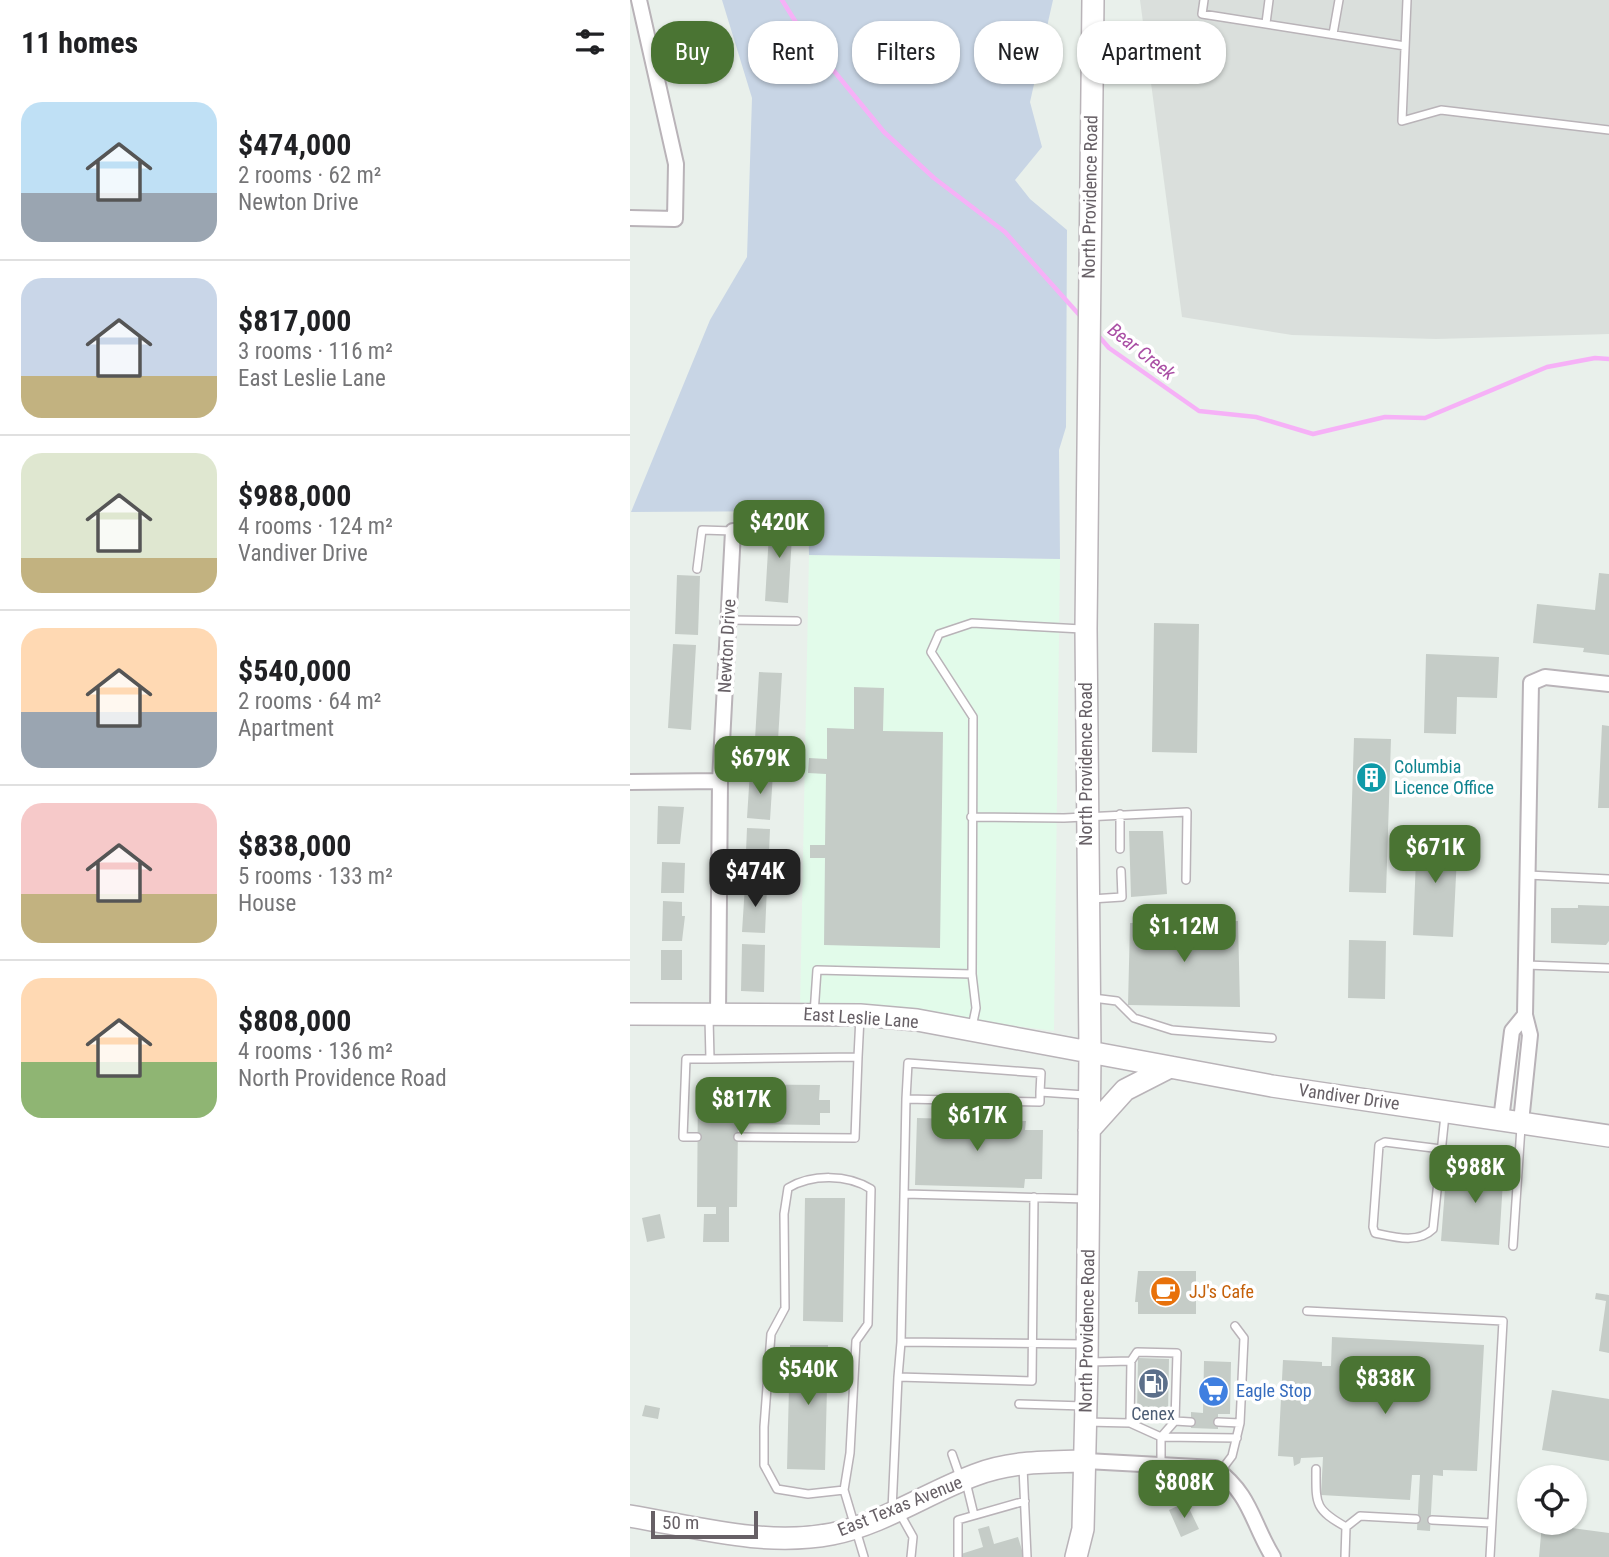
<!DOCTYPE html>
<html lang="en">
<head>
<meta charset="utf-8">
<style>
	body { margin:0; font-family:"Roboto Condensed",sans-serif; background:#f2f2f2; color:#202124; height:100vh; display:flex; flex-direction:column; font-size:26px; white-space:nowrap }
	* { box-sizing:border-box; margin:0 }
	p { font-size:23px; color:#757577 }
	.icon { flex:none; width:38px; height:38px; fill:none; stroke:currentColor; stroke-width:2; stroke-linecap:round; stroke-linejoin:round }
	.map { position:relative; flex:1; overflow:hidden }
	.drawer { display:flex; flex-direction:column; background:#fff; width:630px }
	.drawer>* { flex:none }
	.top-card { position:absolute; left:21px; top:21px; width:665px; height:63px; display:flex; gap:14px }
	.controls { position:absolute; left:887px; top:1465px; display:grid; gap:14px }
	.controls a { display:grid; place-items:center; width:70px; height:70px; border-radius:50%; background:#fff; box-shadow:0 2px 5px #0004; font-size:35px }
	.scale { position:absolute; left:21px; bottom:18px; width:107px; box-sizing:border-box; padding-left:7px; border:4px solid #676066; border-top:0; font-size:19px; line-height:24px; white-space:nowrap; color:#676066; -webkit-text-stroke:5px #fff; paint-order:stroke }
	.price { position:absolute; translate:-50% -60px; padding:0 16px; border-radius:14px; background:#4a7433; color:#fff; font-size:23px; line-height:46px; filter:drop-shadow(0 2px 4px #0008) }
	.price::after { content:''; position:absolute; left:50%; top:42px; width:21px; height:16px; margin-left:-10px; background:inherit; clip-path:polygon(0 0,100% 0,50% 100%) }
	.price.current { background:#222; color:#fff }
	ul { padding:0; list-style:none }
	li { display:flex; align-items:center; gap:21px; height:175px; padding:0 21px }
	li+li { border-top:2px solid #e0e0e0 }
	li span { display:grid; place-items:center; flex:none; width:196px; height:140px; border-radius:21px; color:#555 }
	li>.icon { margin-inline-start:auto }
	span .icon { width:84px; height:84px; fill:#fffc; stroke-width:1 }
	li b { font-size:30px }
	h2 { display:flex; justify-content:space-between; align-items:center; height:84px; padding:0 21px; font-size:30px }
	.pill { padding:0 24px; border-radius:28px; background:#fff; box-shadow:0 2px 5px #0004; font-size:24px; line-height:63px }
	.pill.current { background:#4a7433; color:#fff }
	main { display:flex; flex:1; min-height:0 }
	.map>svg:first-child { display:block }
	.commercial { fill:#e2fbea }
	.industrial { fill:#dadfdc }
	.green { fill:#c8d5e5 }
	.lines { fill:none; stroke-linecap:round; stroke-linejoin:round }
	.stream { stroke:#f6b1f7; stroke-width:4.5 }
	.building { fill:#c5ccc7 }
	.lane-casing { stroke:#b9b3b8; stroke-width:10 }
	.street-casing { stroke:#b9b3b8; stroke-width:18 }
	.secondary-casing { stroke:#b9b3b8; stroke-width:24 }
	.lane { stroke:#fff; stroke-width:7 }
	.street { stroke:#fff; stroke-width:14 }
	.secondary { stroke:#fff; stroke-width:21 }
	.labels { text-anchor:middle; stroke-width:7; stroke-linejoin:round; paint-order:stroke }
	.street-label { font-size:18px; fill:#676066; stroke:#fff }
	.culture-label { font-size:18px; fill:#0d838f; stroke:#fff; text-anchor:start }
	.food-label { font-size:18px; fill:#c56008; stroke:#fff; text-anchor:start }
	.shop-label { font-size:18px; fill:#366cbe; stroke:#fff; text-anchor:start }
	.service-label { font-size:18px; fill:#4e5e75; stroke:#fff }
	.water-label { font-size:19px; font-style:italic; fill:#a94ea4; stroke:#fff }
</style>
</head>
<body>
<main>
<section class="drawer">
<h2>11 homes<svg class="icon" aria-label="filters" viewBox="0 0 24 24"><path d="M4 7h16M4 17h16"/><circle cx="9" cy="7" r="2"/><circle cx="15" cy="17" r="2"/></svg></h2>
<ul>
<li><span style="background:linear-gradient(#bfe0f5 65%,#9aa5b1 0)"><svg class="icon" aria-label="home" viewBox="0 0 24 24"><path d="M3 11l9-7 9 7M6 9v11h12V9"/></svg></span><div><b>$474,000</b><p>2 rooms · 62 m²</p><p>Newton Drive</p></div></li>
<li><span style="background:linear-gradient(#c9d6e8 70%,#c2b280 0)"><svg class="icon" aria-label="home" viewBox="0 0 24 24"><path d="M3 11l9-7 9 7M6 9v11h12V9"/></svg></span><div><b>$817,000</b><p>3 rooms · 116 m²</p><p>East Leslie Lane</p></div></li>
<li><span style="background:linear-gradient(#dfe7d0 75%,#c2b280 0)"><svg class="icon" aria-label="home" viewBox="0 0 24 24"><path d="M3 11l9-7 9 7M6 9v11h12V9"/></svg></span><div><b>$988,000</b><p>4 rooms · 124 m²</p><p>Vandiver Drive</p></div></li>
<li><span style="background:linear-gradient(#ffd9b3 60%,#9aa5b1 0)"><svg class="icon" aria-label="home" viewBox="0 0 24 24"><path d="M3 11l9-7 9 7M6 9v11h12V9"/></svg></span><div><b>$540,000</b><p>2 rooms · 64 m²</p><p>Apartment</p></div></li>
<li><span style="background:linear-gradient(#f6c9c9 65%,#c2b280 0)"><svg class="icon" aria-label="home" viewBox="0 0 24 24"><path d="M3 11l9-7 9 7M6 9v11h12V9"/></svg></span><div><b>$838,000</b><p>5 rooms · 133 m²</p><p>House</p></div></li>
<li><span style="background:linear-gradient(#ffd9b3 60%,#8fb573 0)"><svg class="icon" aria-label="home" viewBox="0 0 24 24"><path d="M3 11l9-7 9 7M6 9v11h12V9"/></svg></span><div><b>$808,000</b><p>4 rooms · 136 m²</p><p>North Providence Road</p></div></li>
</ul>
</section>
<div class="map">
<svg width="979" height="1557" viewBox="0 0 979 1557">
	<rect width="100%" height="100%" fill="#e9f0eb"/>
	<path class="commercial" d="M179,555L430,559L424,1031L295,1014L170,1008Z"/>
	<path class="industrial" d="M510,0H979V334L806,339L662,335L552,317Z"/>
	<path class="green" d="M92,0H423L400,102L412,147L385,180L400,199L437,230L436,427L429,450L430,559L179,555L178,511L1,512L80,320L117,257L122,98Z"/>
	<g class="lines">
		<path class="stream" d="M152,0L172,32L254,132L304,178L375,232L453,319
			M466,333L479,348L569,411L626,417L683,434L755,417L795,418L917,367L965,358L979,359"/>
	</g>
	<path class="building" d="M140,517L163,519L158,603L135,601Z
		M969,573L979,574V655L953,652L954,648L903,643L907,604L965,610Z
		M47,575L70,576L68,635L45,634Z
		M524,623L569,624L567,753L522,752Z
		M43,644L66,645L61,730L38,728Z
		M796,654L869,657L867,698L827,697L826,734L794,733Z
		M129,672L152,673L147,757L124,756Z
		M224,687L254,688L253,731L313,732L310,948L194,945L195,858H180V845H195L196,774L178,773L179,758L197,759V728L224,729Z
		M972,725L979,726V808H968Z
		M724,738L761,739L756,893L719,892Z
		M120,771L143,773L140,820L117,818Z
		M28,806L54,807L50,844H27Z
		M117,828L140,829L138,877L115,876Z
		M499,831H533L537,894L501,897Z
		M787,833L828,835L823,937L783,935Z
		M32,862L55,863L54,893H31Z
		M115,885L137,886L135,933L112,932Z
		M33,901L52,902V916H55L52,941H32Z
		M948,905L979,906V941L976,945L921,943V908H948Z
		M608,921L610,1007L498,1005L500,923Z
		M719,940L756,941L755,999L718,998Z
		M112,944L135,945L134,992L111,991Z
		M31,950H52V980H31Z
		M68,1084L190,1085L189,1100H200V1113H190V1125L108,1124L107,1207H99V1242H73L74,1214H86V1207H67Z
		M287,1118L396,1121L395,1130H413L412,1179H395L394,1188L285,1185Z
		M832,1161L878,1164L877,1182L873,1181L869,1245L811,1241L815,1189L834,1190Z
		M175,1198H215L213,1322L173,1321Z
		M30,1214L35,1238L17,1242L12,1218Z
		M508,1271H566V1314H508V1302H505Z
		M966,1293L979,1295V1353L969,1351L976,1301L965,1299Z
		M702,1337L854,1345L847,1471L813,1470V1476L803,1475L800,1531L787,1530L790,1475H782L780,1500L691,1495L693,1457L671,1458L670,1463L664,1466L663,1457L648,1456L653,1360L692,1362V1366H701Z
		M160,1345H198L195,1470L157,1469Z
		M508,1358L539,1359L538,1415L507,1414Z
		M574,1361L601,1362L600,1414H588V1429L561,1428V1412L573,1413Z
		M922,1390L979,1399V1461L912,1450Z
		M15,1405L30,1408L28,1419L12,1416Z
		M556,1502L569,1529L551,1537L539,1510Z
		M912,1524L979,1533V1557H909Z
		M359,1526L364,1544L388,1537L394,1557H332L331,1554L353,1547L348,1529Z"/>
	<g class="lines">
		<defs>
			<path id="lane" d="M574,0L572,14L775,46
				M777,0L772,121L811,110L979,130
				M636,23L639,0
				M703,34L709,0
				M67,569L72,530L103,531
				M99,620L167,621
				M490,814V849
				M341,817L434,818L557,812L556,880
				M898,875L979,879
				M461,899L492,897L491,871
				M896,965L979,968
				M463,998L487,1001L504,1018L542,1030L642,1038
				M184,1014L187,970L342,974L343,717L301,652L309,634L342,623L452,629
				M79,1018L80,1059L228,1057L230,1017
				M342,1027L346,1008L342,974
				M410,1092V1102L276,1099L278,1063L411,1073L410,1092L455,1095
				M276,1099L271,1342L454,1344
				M67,1137H53L56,1059H80
				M108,1137L225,1138L228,1057
				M811,1149L755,1142L749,1145L743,1227L745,1233C764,1237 788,1244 803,1229L815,1115
				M275,1194L456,1199
				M883,1246L891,1127
				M677,1311L873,1321L860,1557
				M460,1362L501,1361L507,1352L547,1353L545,1421L531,1437V1464
				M268,1377L271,1342
				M389,1404L454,1406
				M545,1421L561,1422
				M456,1422L500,1423L531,1437L607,1438
				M588,1422L610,1423
				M500,1423L501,1361
				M322,1454L331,1480
				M393,1467L397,1557
				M686,1469C686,1504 684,1509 716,1527L715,1557
				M590,1472L602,1456L610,1423L614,1338L605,1326
				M336,1482L344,1515
				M214,1490L178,1494L147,1489L134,1465V1427L141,1334L155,1308L154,1214L158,1188C182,1174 217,1174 241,1189L238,1324L226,1341L220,1453L214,1490L234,1557
				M262,1510L268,1377L402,1381L404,1197
				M269,1512L283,1537L281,1557
				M802,1520L861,1523
				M716,1527L730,1516L786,1519
				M328,1557V1520L395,1501"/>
			<path id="street" d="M0,218L45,219L46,164L9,0
				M0,782L90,781
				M88,1013L90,781L103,531
				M871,1120L882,1031L895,1015
				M891,1122L900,1035L895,1015L901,683L915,677L979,684
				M456,1461L585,1468C622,1496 621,1521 643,1557"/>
			<path id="secondary" d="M0,1014L230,1015L287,1020L642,1086L979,1136
				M459,1130L495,1090L540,1067
				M0,1516C66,1527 135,1547 202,1534C252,1524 297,1493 345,1475C381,1461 418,1462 456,1461
				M446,1557L453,1529L457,1362L460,1052L456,629L463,0"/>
		</defs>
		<use href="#lane" class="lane-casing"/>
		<use href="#street" class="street-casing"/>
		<use href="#secondary" class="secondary-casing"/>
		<use href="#lane" class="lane"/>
		<use href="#street" class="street"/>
		<use href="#secondary" class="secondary"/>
	</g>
	<defs>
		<symbol id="building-disc" viewBox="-11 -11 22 22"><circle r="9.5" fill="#0f9aa8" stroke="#fff"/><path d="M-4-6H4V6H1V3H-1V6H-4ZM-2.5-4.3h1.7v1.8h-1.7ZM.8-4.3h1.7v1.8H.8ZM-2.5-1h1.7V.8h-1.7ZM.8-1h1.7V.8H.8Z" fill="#fff"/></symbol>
		<symbol id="cafe-disc" viewBox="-11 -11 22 22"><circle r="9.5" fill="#e8710a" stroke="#fff"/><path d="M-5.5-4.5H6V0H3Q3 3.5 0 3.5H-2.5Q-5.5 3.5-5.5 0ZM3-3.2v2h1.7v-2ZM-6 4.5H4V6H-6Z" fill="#fff"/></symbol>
		<symbol id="fuel-disc" viewBox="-11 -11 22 22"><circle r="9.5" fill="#5c6f8a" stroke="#fff"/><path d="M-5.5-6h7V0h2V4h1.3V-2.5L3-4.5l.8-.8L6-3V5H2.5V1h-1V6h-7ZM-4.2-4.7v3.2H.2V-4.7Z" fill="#fff"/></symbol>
		<symbol id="supermarket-disc" viewBox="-11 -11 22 22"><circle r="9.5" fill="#3f7fe0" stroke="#fff"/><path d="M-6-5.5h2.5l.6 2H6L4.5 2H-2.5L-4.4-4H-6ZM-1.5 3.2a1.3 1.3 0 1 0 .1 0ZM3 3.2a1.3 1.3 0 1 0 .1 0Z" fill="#fff"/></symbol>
	</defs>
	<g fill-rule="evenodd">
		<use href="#building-disc" x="724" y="760" width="35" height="35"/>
		<use href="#cafe-disc" x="518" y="1274" width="35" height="35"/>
		<use href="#fuel-disc" x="506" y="1366" width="35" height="35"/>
		<use href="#supermarket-disc" x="566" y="1374" width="35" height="35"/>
	</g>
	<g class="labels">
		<g class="street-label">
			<text transform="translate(460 197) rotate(-89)" y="6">North Providence Road</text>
			<text transform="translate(97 646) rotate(-87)" y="6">Newton Drive</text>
			<text transform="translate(456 764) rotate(-90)" y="6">North Providence Road</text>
			<text transform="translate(231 1018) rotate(4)" y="6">East Leslie Lane</text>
			<text transform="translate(719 1097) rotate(8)" y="6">Vandiver Drive</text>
			<text transform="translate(457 1331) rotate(-89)" y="6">North Providence Road</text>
			<text transform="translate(270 1506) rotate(-22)" y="6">East Texas Avenue</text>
		</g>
		<g class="culture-label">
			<text x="764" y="773">Columbia<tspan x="764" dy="21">Licence Office</tspan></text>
		</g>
		<g class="food-label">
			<text x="559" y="1298">JJ's Cafe</text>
		</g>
		<g class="shop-label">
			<text x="606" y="1397">Eagle Stop</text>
		</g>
		<g class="service-label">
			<text x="523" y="1420">Cenex</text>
		</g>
		<g class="water-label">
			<text transform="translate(512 351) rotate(38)" y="7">Bear Creek</text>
		</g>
	</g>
</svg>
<div class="controls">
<a><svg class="icon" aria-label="locate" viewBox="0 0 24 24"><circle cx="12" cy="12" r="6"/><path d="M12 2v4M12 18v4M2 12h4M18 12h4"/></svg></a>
</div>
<div class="scale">50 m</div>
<b class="price" style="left:149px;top:560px">$420K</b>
<b class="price" style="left:130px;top:796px">$679K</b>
<b class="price" style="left:805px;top:885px">$671K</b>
<b class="price current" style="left:125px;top:909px">$474K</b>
<b class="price" style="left:554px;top:964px">$1.12M</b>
<b class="price" style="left:111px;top:1137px">$817K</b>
<b class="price" style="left:347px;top:1153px">$617K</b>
<b class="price" style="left:845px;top:1205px">$988K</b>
<b class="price" style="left:178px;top:1407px">$540K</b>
<b class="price" style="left:755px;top:1416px">$838K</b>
<b class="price" style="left:554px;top:1520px">$808K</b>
<div class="top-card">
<a class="pill current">Buy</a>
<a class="pill">Rent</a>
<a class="pill">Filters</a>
<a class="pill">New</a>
<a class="pill">Apartment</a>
</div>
</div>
</main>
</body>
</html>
